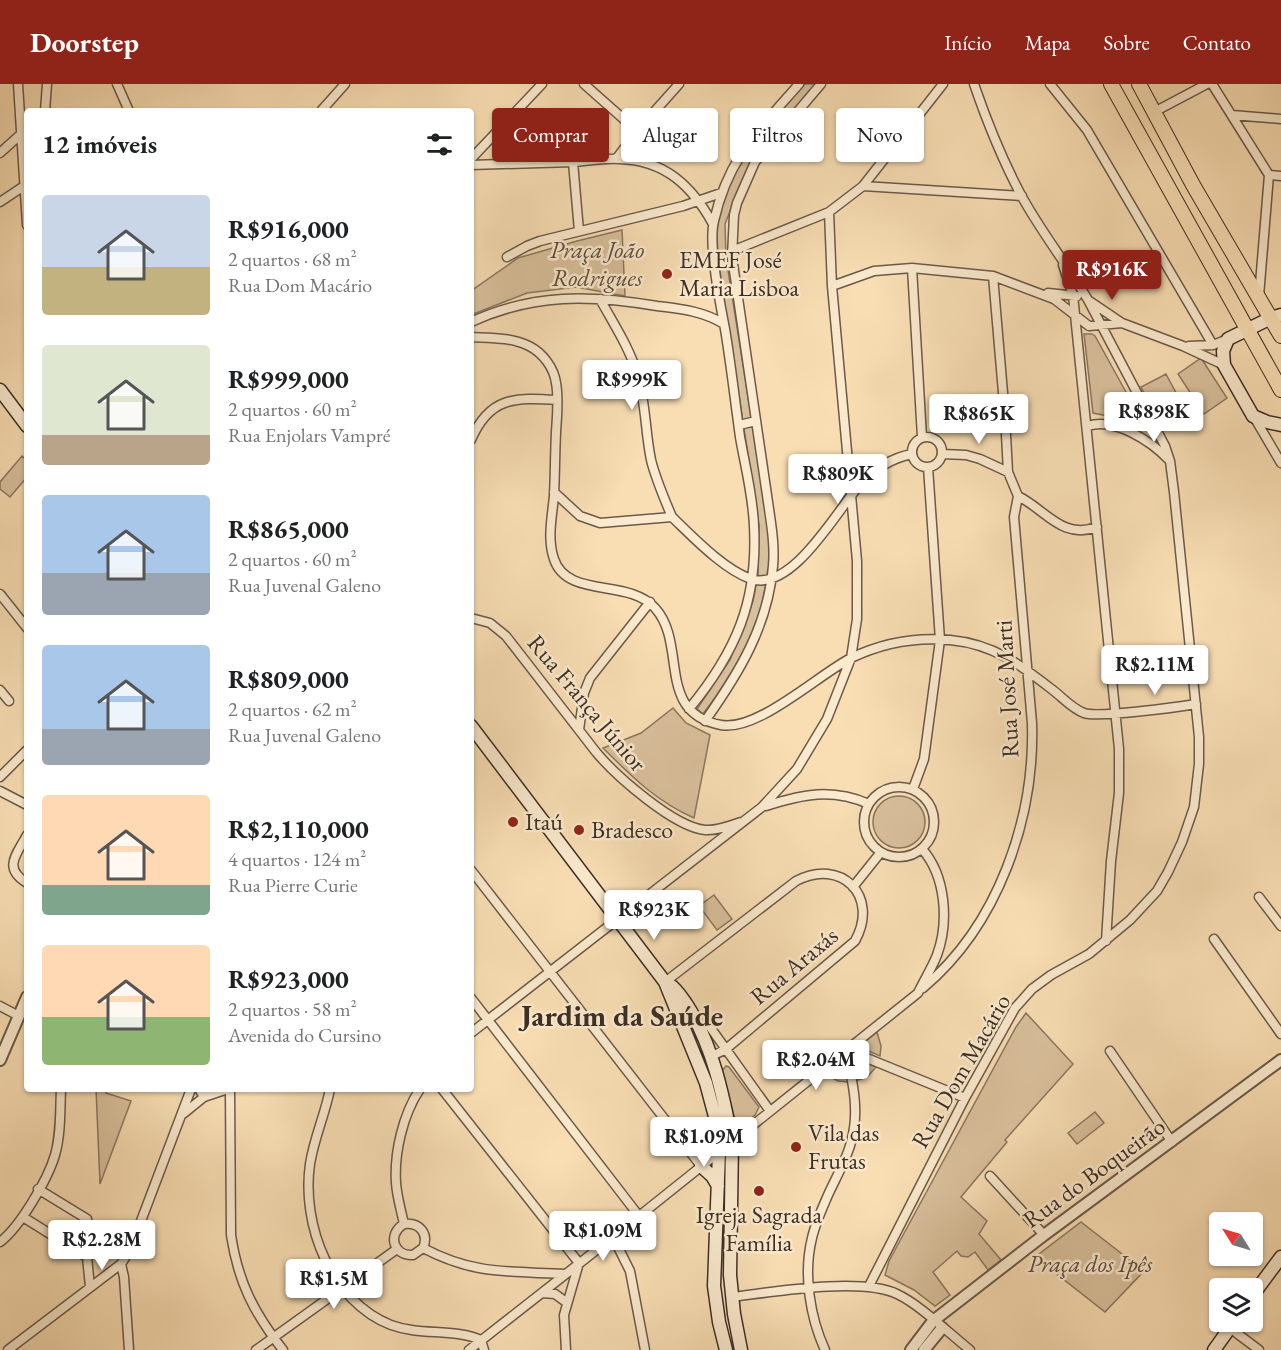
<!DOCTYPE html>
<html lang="pt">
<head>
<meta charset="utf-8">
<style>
	body { margin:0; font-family:"EB Garamond",serif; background:#f2f2f2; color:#202124; height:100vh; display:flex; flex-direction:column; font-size:22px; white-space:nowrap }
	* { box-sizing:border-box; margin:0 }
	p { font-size:20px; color:#757577 }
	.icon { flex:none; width:33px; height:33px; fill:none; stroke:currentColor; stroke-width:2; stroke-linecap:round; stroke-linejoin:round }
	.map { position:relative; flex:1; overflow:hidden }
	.side { position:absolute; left:24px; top:24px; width:450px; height:984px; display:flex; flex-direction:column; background:#fff; border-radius:6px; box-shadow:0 2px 4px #0004 }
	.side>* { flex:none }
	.guide { position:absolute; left:492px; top:24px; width:570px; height:54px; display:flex; gap:12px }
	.needle { width:39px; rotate:307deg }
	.tools { position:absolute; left:1209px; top:1128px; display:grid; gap:12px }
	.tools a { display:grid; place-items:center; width:54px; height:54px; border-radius:6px; background:#fff; box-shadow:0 2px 4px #0004; font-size:30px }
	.price { position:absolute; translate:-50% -51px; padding:0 14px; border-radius:6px; background:#fff; color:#222; font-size:20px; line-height:39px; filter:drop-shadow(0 2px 3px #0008) }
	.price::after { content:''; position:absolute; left:50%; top:36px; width:18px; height:14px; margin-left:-9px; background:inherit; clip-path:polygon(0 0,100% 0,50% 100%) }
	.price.active { background:#8f2418; color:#fff }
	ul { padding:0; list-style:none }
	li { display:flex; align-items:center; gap:18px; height:150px; padding:0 18px }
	li span { display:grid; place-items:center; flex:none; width:168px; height:120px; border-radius:6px; color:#555 }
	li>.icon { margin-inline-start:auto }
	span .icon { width:72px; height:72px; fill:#fffc; stroke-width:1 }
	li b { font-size:26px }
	h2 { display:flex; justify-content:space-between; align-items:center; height:72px; padding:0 18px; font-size:26px }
	.tag { padding:0 21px; border-radius:6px; background:#fff; box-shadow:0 2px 4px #0004; font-size:21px; line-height:54px }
	.tag.active { background:#8f2418; color:#fff }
	header { display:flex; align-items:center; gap:36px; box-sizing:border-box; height:84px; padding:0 30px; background:#8f2418; color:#fff }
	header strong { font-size:28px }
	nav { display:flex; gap:33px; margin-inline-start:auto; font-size:21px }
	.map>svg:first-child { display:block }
	.green { fill:#d9c09c; stroke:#8a7762; stroke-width:1.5 }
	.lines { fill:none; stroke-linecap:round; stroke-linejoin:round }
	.minor-casing { stroke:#6a5a4a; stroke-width:11 }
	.tertiary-casing { stroke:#6a5a4a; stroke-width:14 }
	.secondary-casing { stroke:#3b2e27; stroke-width:15 }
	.trunk-casing { stroke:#3b2e27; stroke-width:16 }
	.minor { stroke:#fbeace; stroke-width:8 }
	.tertiary { stroke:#fbeace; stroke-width:10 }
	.secondary { stroke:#fbeace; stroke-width:12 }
	.trunk { stroke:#f9deb4; stroke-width:14 }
	.poi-dot { fill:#8f2418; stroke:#fbeace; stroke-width:2 }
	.labels { text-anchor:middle; stroke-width:5; stroke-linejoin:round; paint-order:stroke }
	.park-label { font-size:24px; font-style:italic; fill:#5b4b3e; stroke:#fbeace }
	.poi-label { font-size:24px; fill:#3b2e27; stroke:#fbeace; text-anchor:start }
	.street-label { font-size:24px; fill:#3b2e27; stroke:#fbeace }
	.district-label { font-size:30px; font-weight:bold; fill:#3b2e27; stroke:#fbeace }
</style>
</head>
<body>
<header>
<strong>Doorstep</strong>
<nav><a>Início</a><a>Mapa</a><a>Sobre</a><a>Contato</a></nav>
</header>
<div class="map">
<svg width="1281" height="1266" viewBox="0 0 1281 1266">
	<rect width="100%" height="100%" fill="#f9deb4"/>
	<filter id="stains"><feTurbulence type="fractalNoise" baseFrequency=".00333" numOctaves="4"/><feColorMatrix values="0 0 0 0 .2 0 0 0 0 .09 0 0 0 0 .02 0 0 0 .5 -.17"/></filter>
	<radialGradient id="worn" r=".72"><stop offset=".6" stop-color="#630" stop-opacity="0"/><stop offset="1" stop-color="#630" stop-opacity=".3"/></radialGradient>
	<path class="green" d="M805,0H816L753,76L744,92L725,140L726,174C736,237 746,300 756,363C761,401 771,444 769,482C764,538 736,586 703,630L697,625L730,576L753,517L758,491L759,441L715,158C718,134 724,109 735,87C753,55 781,28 805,0Z
		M622,146L625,212L576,203L527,209L471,231V207L518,174L577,157Z
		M1084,250H1092L1095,252L1142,337L1144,343L1142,346L1113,333L1093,329Z
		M1201,274L1227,314L1204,330L1178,290Z
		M1166,290L1189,333L1164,346L1141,303Z
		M22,372L27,377V393L10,413L0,405V398Z
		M673,624L686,639L710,651L694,734C657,718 631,692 603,664L641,649Z
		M873 738a26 26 0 1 1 52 0a26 26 0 1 1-52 0Z
		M714,811L732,835L717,846L699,822Z
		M1026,929L1073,980L1005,1056L1007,1058L961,1113L987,1137L979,1150L1001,1176L988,1186L975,1168L968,1173L961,1172L957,1167L933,1188L950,1211L935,1222L914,1206L885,1191L889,1177L1016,943Z
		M877,948L881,962L880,972L859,963Z
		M849,971L876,983L867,993L855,997Z
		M844,974L848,998L838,997L826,990Z
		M726,982L729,983L759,1023L755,1031L740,1043L736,1040L722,987Z
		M96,1005H107L106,1009L131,1017L100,1100Z
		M1095,1028L1104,1039L1077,1060L1068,1049Z
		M1081,1138L1144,1187L1105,1228L1035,1173Z"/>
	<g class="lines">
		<defs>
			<path id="minor" d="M18,0L27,141
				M117,0L129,27
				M584,0L637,47
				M1050,0L1087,46L1213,261
				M1212,0L1269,91
				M45,27L47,0
				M321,27L345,0
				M1154,28L1207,0
				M1232,31L1281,35
				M0,69L21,50
				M617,74L637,47L679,0
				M471,75L542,0
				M573,78L579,147
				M471,81C505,80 539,79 573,78C588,77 604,74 619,75C665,76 692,102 713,140
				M1269,91L1281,92
				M863,102L1022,112
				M0,118L27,100
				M732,167L829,128L863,102L943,0
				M507,173L527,162L540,157L683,122L721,109
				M1063,181L1073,211L1119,665V709L1111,777L1106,857
				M912,184L922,353
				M993,192L1005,332L1008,388L1018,412
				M832,202L874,187L912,184L993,192L1054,215L1089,242L1122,239
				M1048,209L1077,212
				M1259,212L1269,91
				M600,215C613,239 629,263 637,289C646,318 645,347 651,376C656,396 664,414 672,433
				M1091,218L1122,239L1183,262L1224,281
				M471,238C534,209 590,211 657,222C681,225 703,227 724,240
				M471,253C490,254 511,253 529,262C543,269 554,284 556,299C559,315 557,332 556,348C555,369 555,391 554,412C552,433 547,455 554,475C567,515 629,494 655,524C688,560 655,629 721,641C757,648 818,591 851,574C882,559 917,553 950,556C994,560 1021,581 1054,607C1064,615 1073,625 1084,629C1098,634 1178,623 1196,620
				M1189,262L1213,261L1228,255
				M1254,333L1281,379
				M739,341L756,337
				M1088,342C1114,333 1151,357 1169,376
				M912 368a15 15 0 1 1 30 0a15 15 0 1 1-30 0Z
				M471,356C489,313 515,313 557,316
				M942,370L966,371L980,375L1008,388
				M554,408L580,432L600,439L672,433C693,453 723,485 751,495C792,508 836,428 858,403C872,387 891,374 912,370
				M1018,412C1046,426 1062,456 1097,443
				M0,510L27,544
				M471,534L490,539L506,552L596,668C616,692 674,743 705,746C716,747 730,742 741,738
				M0,606L9,617
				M689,625C736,568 758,517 754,442C753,412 745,382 740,353C735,317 731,281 725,245C720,219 708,160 714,137C728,74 758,47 799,0
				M705,637C739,589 768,542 773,482C775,461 771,439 768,418L732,173L734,131L737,119L755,78L821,0
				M579,646L584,609L590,594L650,518
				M0,693L27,666
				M864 738a35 35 0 1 1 70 0a35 35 0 1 1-70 0Z
				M913,705L924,675L940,556L928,383
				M0,707L27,721
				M766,722C803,710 832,704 869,720
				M27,751C17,770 2,784 27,799
				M471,786L701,1082
				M853,803L881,768
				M1259,813L1281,842
				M1214,855L1281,950
				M665,898L796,797C841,773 880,812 855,857L726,965L712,972
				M923,904C998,841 1035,735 1032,639L1014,433L1018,412
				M471,914L639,1132
				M0,922L19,932
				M701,943L706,941L710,943L770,1027
				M471,949L762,723L797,685L827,635L851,574L857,535V477L832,202L829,128
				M847,966L965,1014
				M1110,967L1172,1058
				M199,1005L204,1013
				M230,1005L231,1151C238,1198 254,1229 283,1266
				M330,1005C325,1031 314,1054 310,1080C301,1142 332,1218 391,1241C421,1252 452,1244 481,1256L484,1266
				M442,1005L579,1179L564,1231L566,1266
				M183,1030L204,1013L228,1005
				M990,1092L1044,1151
				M38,1105L87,1135L89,1144L87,1173L90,1203
				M23,1133L87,1173
				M404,1140C401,1126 397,1113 396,1099C394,1069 403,1030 420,1005
				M404,1140C387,1150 393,1172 413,1171L423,1164
				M404,1140C420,1138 429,1150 423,1164
				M613,1153L630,1187L645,1266
				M0,1158C20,1143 48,1095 55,1071C61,1050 60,1027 61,1005
				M423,1164C474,1191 509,1187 565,1190
				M121,1180L124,1193L129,1266
				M869,1202L965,1014L1015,924L1032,905L1051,891L1089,870L1130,836L1157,807L1168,788L1182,758L1194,723L1199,680V653L1174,408L1170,377L1165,362L1088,216C1067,180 1041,148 1021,111C1002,75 987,38 974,0
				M542,1209L555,1210L566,1218
				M732,1213C773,1208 861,1193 897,1210C919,1220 950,1250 970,1266
				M1230,1244L1259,1266
				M8,1266L121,1180L130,1166L191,1005
				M256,1266L397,1165
				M469,1266L613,1153L918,909C924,896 932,884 937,871C949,838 946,792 922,765
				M825,1266C810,1233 803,1190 812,1154C815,1140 822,1125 828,1111C838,1089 851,1068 854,1044C858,1017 851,992 846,967"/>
			<path id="tertiary" d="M0,976L27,913
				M911,1266L933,1237L1044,1151L1281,976
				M924,1266L942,1244"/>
			<path id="secondary" d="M1281,231L1271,234L1228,255L1223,267L1224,281L1253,332L1267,338L1281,341
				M0,306L27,342
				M471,642L665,898L706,999L717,1040L719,1068L714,1202L719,1238L726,1266
				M669,900C677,905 682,914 687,921C713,962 723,1011 732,1058L730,1191L734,1230L741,1266
				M701,1082L712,1092L718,1102
				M1252,1212L1281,1173
				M1214,1266L1234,1238"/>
			<path id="trunk" d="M1111,0L1281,306
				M1139,0L1193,101L1281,252"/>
		</defs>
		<use href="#minor" class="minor-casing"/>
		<use href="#tertiary" class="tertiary-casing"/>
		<use href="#secondary" class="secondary-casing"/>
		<use href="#trunk" class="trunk-casing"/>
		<use href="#minor" class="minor"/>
		<use href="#tertiary" class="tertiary"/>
		<use href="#secondary" class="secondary"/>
		<use href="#trunk" class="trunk"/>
	</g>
	<g class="poi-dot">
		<circle cx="667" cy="190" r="6"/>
		<circle cx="513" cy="738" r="6"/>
		<circle cx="579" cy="746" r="6"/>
		<circle cx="796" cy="1063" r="6"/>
		<circle cx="759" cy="1107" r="6"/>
	</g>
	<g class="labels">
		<g class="park-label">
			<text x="597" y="174">Praça João<tspan x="597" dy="28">Rodrigues</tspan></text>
			<text x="1090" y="1188">Praça dos Ipês</text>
		</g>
		<g class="poi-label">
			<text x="679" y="184">EMEF José<tspan x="679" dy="28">Maria Lisboa</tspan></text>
			<text x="525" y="746">Itaú</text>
			<text x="591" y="754">Bradesco</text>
			<text x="808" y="1057">Vila das<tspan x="808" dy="28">Frutas</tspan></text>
			<text x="759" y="1139" text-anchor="middle">Igreja Sagrada<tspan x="759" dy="28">Família</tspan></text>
		</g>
		<g class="street-label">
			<text transform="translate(1007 605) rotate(-93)" y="8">Rua José Marti</text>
			<text transform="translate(587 619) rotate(50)" y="8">Rua França Júnior</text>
			<text transform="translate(794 882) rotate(-40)" y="8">Rua Araxás</text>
			<text transform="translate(961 987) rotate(-60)" y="8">Rua Dom Macário</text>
			<text transform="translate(1094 1089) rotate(-36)" y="8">Rua do Boqueirão</text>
		</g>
		<g class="district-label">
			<text x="622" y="942">Jardim da Saúde</text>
		</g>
	</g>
	<rect width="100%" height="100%" filter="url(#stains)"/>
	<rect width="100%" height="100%" fill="url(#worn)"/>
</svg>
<div class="tools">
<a><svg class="needle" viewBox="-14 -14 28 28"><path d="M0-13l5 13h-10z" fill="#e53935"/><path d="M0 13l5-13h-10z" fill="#757577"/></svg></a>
<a><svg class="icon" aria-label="layers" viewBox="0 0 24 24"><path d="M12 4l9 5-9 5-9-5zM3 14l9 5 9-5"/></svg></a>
</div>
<b class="price active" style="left:1112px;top:217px">R$916K</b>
<b class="price" style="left:632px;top:327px">R$999K</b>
<b class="price" style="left:1154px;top:359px">R$898K</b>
<b class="price" style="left:979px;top:361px">R$865K</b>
<b class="price" style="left:838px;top:421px">R$809K</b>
<b class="price" style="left:1155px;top:612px">R$2.11M</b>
<b class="price" style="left:654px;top:857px">R$923K</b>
<b class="price" style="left:816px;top:1007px">R$2.04M</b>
<b class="price" style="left:704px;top:1084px">R$1.09M</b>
<b class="price" style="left:603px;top:1178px">R$1.09M</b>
<b class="price" style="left:102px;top:1187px">R$2.28M</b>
<b class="price" style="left:334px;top:1226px">R$1.5M</b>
<div class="guide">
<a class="tag active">Comprar</a>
<a class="tag">Alugar</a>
<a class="tag">Filtros</a>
<a class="tag">Novo</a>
</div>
<section class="side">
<h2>12 imóveis<svg class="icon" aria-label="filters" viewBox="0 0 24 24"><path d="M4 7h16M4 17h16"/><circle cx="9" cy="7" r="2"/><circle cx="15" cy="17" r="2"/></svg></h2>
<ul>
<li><span style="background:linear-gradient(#c9d6e8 60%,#c2b280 0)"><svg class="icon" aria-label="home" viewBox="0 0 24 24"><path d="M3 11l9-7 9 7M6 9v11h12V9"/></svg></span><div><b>R$916,000</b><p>2 quartos · 68 m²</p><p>Rua Dom Macário</p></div></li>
<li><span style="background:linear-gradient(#dfe7d0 75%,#b9a48a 0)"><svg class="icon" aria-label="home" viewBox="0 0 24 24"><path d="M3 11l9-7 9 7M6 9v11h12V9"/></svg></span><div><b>R$999,000</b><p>2 quartos · 60 m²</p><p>Rua Enjolars Vampré</p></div></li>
<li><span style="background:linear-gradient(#a9c7e8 65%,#9aa5b1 0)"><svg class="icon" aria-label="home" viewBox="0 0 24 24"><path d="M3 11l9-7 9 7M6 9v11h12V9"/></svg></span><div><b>R$865,000</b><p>2 quartos · 60 m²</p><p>Rua Juvenal Galeno</p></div></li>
<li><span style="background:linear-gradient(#a9c7e8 70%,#9aa5b1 0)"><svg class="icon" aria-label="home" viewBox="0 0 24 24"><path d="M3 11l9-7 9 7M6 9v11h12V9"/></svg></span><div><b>R$809,000</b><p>2 quartos · 62 m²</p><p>Rua Juvenal Galeno</p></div></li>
<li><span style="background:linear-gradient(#ffd9b3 75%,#7fa58c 0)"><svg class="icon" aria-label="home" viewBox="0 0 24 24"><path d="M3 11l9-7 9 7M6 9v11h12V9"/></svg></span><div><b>R$2,110,000</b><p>4 quartos · 124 m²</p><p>Rua Pierre Curie</p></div></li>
<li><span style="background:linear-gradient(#ffd9b3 60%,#8fb573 0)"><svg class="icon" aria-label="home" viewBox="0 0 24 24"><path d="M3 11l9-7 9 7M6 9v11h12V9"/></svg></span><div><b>R$923,000</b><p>2 quartos · 58 m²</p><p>Avenida do Cursino</p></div></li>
</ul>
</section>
</div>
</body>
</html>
